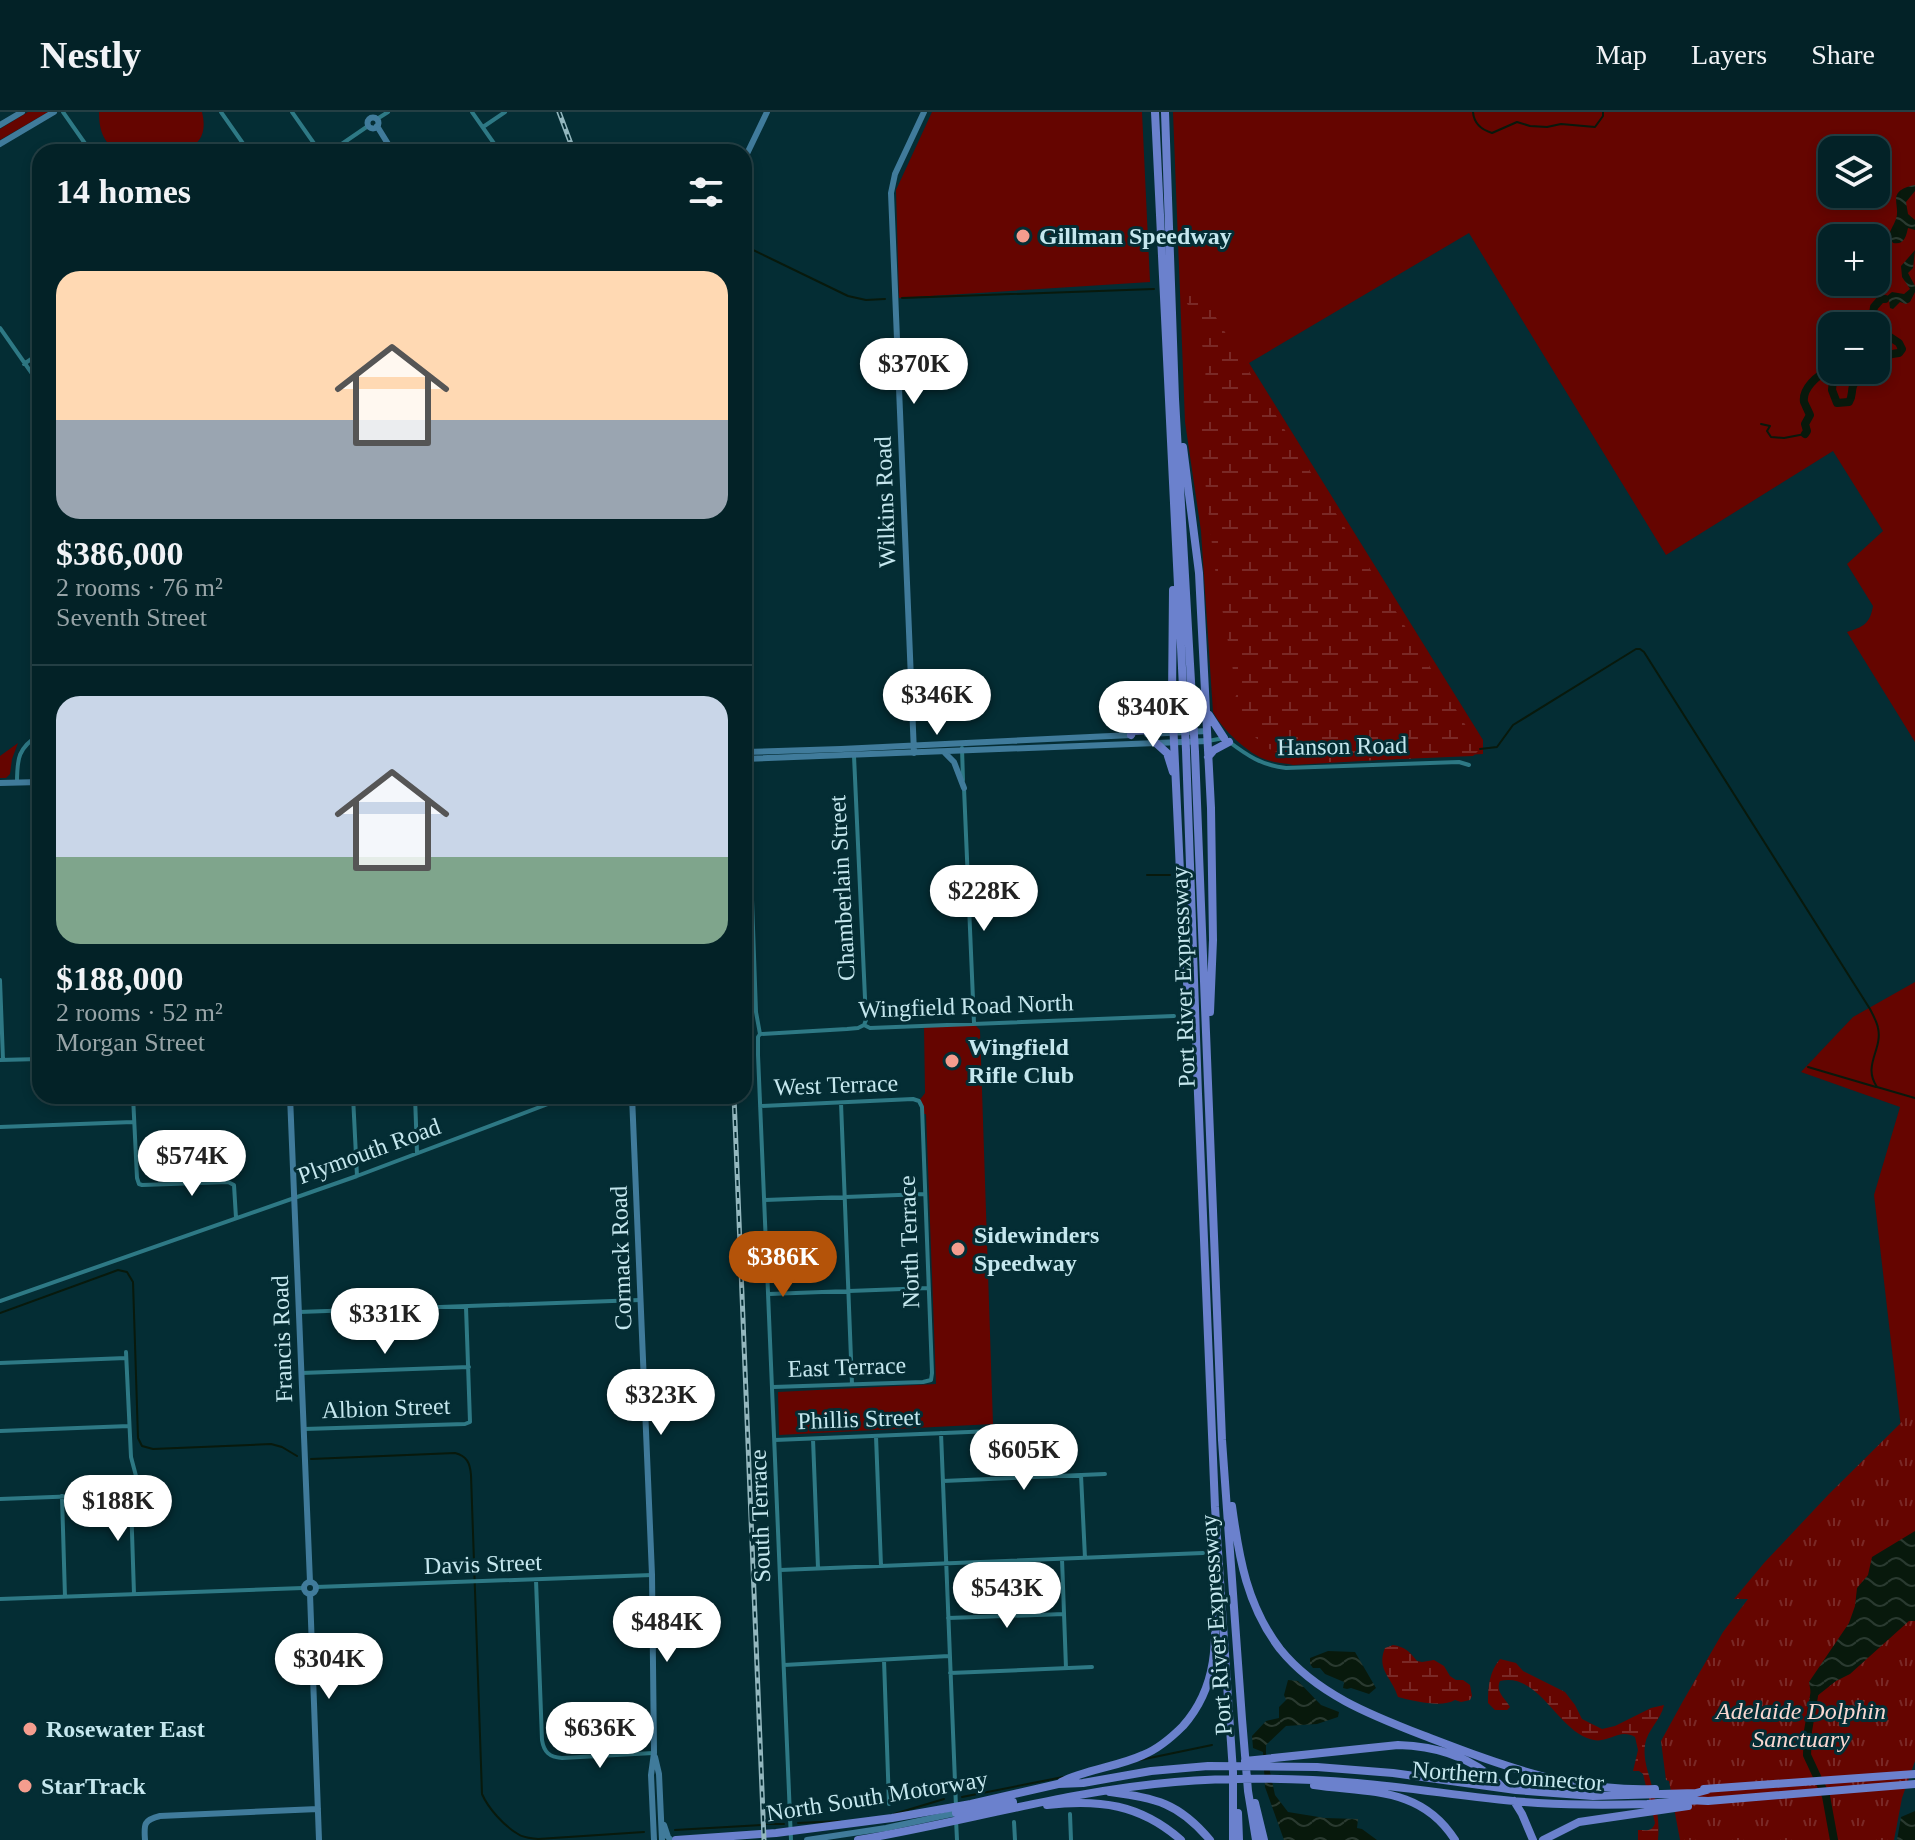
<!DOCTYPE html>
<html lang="en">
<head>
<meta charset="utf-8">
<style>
	body { margin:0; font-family:Georgia,serif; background:#112f33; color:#f1f3f6; height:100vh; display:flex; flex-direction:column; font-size:30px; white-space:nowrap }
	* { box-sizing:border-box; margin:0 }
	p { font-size:26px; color:#97a4a7 }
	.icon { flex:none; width:44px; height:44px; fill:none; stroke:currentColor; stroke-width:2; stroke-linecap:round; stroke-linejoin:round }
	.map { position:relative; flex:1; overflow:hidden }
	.details { position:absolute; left:32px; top:32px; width:720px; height:960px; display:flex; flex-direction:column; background:#032227; border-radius:24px; box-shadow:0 4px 12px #0003,0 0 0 2px #243f44 }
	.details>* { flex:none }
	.buttons { position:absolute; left:1818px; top:24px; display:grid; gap:16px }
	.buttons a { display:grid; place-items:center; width:72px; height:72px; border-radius:16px; background:#032227; box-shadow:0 4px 12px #0003,0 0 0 2px #243f44; font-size:40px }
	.price { position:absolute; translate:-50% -68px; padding:0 18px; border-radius:28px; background:#fff; color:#222; font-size:26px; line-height:52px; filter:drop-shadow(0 2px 4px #0008) }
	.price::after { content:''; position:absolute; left:50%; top:48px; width:24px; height:18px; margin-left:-12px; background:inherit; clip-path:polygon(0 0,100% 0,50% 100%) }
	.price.active { background:#b45309; color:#fff }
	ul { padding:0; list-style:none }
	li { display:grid; align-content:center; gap:16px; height:424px; padding:0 24px }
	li+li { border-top:2px solid #243f44 }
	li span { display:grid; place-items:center; height:248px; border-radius:24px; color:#555 }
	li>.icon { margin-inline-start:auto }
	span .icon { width:144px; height:144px; fill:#fffc; stroke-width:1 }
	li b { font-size:34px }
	h2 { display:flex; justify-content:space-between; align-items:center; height:96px; padding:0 24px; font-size:34px }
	header { display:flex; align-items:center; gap:48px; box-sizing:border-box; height:112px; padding:0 40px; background:#032227; border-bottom:2px solid #243f44 }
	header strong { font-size:38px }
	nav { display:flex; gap:44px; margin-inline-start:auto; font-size:28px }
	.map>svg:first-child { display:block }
	.grass { fill:#650500; fill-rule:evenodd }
	.wetland { fill:url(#wetland-marsh) }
	.park { fill:url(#park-tufts) }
	.water { fill:url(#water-waves) }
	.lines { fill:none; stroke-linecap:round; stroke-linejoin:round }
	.stream { stroke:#08190c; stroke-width:2 }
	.river { stroke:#08190c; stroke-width:8 }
	.street { stroke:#2e7985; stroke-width:4 }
	.secondary { stroke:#407b9b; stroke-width:6 }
	.highway { stroke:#6b81cd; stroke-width:8 }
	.rail-casing { stroke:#93b7be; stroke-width:5 }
	.rail { stroke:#042d34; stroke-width:2; stroke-dasharray:6; stroke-linecap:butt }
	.poi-dot { fill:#f59d8e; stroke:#042d34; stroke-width:3 }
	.labels { text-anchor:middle; stroke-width:6; stroke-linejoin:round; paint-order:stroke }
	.poi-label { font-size:24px; font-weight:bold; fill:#c5e7ee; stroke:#042d34; text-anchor:start }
	.street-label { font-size:24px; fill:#c5e7ee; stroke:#042d34 }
	.park-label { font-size:24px; font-style:italic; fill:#fad7d1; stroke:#042d34 }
</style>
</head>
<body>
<header>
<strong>Nestly</strong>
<nav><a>Map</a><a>Layers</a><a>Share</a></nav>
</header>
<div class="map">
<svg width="1915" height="1728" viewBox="0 0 1915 1728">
	<defs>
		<pattern id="wetland-marsh" width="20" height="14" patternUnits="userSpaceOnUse" patternTransform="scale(2)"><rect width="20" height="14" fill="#650500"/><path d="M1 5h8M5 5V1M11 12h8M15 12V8" fill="none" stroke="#7a2926"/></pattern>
		<pattern id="park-tufts" width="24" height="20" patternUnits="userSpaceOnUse" patternTransform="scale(2)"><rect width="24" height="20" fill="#650500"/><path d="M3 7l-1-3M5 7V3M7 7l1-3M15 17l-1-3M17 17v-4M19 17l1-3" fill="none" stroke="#7a2926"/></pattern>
		<pattern id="water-waves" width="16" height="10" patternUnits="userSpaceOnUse" patternTransform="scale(2)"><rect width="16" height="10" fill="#08190c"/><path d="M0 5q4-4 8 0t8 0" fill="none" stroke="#2a3a30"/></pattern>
	</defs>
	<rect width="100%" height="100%" fill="#042d34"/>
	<path class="grass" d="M28,0H48L0,28V17Z
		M99,0H202C215,53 149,40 117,40C103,29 99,18 99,0Z
		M932,0H1142L1150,170L899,186L896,78Z
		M1173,0H1915V630L1847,520C1863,515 1870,512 1873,494L1847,452L1883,419L1833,339L1666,443L1469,121L1249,251L1483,628V642L1293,653C1285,651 1275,651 1267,648C1249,643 1221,616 1213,600L1201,419L1185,310ZM1832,38H1876V82H1832ZM1832,126H1876V170H1832ZM1832,214H1876V258H1832Z
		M18,631L12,647L10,662L6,666H0V644Z
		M1915,870V1301L1901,1316L1874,1083L1900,995L1801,960L1853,905Z
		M974,912L980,918L993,1312L779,1323L778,1280L936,1272L926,1002H922L919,989L925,981L924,914Z"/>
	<path class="wetland" d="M1188,169L1198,176L1474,627L1480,637L1473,644L1306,651L1267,636L1255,625L1239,593L1234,589L1237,581L1214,451L1201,331L1206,253L1200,222L1193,202L1180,179L1181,173Z
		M1393,1533C1405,1535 1409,1539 1417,1549L1422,1550L1434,1548L1444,1554L1450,1564L1456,1568H1463L1470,1573L1472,1584L1470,1588L1461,1590L1455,1588C1442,1596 1413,1589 1398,1585C1392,1565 1376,1558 1385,1536Z
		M1500,1547L1516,1551L1523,1559L1565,1580L1575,1593L1582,1607L1602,1617L1615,1614L1651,1596L1664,1593C1661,1608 1647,1618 1645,1633C1643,1647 1648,1659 1651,1671C1656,1690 1660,1708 1658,1728H1638V1718C1647,1718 1652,1720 1655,1711L1643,1662L1639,1659H1633L1638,1638L1635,1625C1617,1615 1608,1635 1587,1626C1556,1614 1537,1560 1500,1569C1495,1580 1505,1586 1510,1595L1507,1598H1495L1488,1591C1488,1575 1489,1560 1500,1547Z"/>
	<path class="park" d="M1915,1297V1649L1902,1686L1894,1728H1680L1669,1669L1666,1668L1661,1629L1683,1589L1723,1520L1748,1487H1734L1764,1451L1829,1382Z"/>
	<path class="water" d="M1915,73V79L1906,90L1908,102L1915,108V118L1908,116C1906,124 1905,133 1893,131C1886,121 1892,118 1896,107C1901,92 1885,79 1915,73Z
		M1915,138L1913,156L1908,161L1915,174V180L1910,190L1906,192L1900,190L1893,197L1890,196L1889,188H1886V185L1892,180L1904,182L1910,177L1902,165L1901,154Z
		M1915,1419V1509H1909L1850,1562L1836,1569L1812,1588L1809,1570L1849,1511L1855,1494L1857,1476L1868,1463L1872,1445Z
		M1328,1539L1355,1540L1376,1576L1369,1582L1351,1576L1347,1577L1343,1576L1344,1570L1325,1562L1320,1556H1313L1310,1552V1546Z
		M1288,1568L1298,1569L1321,1593L1339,1600L1338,1605L1317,1612L1286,1614L1266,1633V1641L1275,1683L1288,1700L1325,1706L1358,1707L1357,1716L1362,1717L1377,1728H1284L1265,1675L1263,1640L1253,1636L1252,1624L1266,1609L1279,1606V1595L1286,1588L1284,1583Z
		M1915,1699V1728H1897L1901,1705Z"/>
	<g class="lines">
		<path class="stream" d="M1473,0C1474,12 1482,18 1492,21L1517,10L1530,14L1547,15L1561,12L1595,15L1603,4V0
			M747,135L848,184L866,188L885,187
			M902,186L1154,177
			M1761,312L1770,314L1767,319L1771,325L1784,326L1805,322
			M1480,637L1497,635L1513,613L1636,537H1640L1644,540L1870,897C1873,903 1877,910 1878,916C1883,938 1862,953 1877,975L1915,986
			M1147,763H1170
			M1808,955L1876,975
			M0,1201L118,1158L127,1160L133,1170L138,1326L142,1334L153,1337L271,1332L282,1335L297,1344
			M311,1347L455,1341C467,1344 470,1351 471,1363L482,1682C488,1696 504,1714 518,1722C523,1726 531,1726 538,1727L644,1720
			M1140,1648L1212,1633
			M962,1685L1063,1665
			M894,1702L944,1687
			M798,1711L840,1709
			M765,1712H784
			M675,1718L762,1713"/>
		<path class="river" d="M1871,214L1874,195L1881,187H1885
			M1876,232H1880L1890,225L1899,231L1902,237L1899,241C1886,242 1883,247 1876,256
			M1805,322L1807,319L1805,312L1810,303C1809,301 1805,292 1804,290C1802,277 1817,263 1828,259L1833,268L1832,278L1837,291L1849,290C1853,284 1851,280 1853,274C1855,268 1865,261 1870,258
			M1815,1578L1808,1619L1807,1643L1826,1684L1834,1728"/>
		<path class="street" d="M63,0L91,40
			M221,0L249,40
			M292,0L320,40
			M472,0L500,40
			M377,7L388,0
			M483,15L505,0
			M330,40L368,14
			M532,40H533
			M0,216L40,273
			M24,252L40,241
			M1208,629L1224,626
			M1228,629C1248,644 1261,653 1286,656L1459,650L1469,653
			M962,636L963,668
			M854,644L866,908L864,913
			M747,647L756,900L760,922L758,925V943L791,1728
			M38,670L40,709
			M17,671C17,646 18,636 40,622
			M964,676L974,911
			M0,868L3,948
			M760,922L847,917L858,916L864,913L870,916L1174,904
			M0,948L40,947
			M133,984L137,1066L139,1072L142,1073L228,1070L234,1073L236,1106
			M353,984L357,1064
			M415,984L417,1041
			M841,991L852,1272
			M760,994L913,987L919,989L922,995L932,1261L931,1268L923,1270L773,1275
			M0,1015L133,1010
			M765,1088L925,1082
			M769,1182L929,1176
			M0,1189L357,1064L569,984
			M299,1200L640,1188
			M126,1240L131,1345L136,1364V1376L132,1382L131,1390L134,1482
			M0,1251L126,1246
			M301,1261L469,1255
			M304,1317L465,1312L470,1310L466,1195
			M0,1319L129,1314
			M941,1321L956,1695
			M876,1324L881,1454
			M813,1327L818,1456
			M775,1328L993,1319
			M1081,1363L1085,1446
			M943,1369L1105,1362
			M62,1384L65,1485
			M0,1387L132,1382
			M1062,1447L1066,1556
			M780,1458L1203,1441
			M536,1468L542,1628C544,1640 549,1645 562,1646L653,1641
			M316,1475L652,1463
			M0,1487L303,1476
			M948,1506L1064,1502
			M884,1548L889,1692
			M784,1553L949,1544
			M950,1561L1092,1555
			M1070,1702L1071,1728
			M956,1707L957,1728
			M1014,1710L1015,1728"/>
		<path class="secondary" d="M367.5 11a5.5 5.5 0 1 1 11 0a5.5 5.5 0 1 1-11 0Z
			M0,13L22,0
			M377,14L393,40
			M0,32L54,0
			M744,48L767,0
			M1147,622L1207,619
			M744,640L841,637L1132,623
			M914,641L891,81L895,62L924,0
			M945,641L954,650L964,676
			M744,647L1208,629
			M0,671L40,670
			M290,984L310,1470
			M632,984L652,1463L654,1641L651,1663L654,1728
			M304 1476a6 6 0 1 1 12 0a6 6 0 1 1-12 0Z
			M310,1482L319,1728
			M655,1645L659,1662L662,1728
			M664,1713L668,1725L671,1728
			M145,1728C144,1713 143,1708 160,1704L318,1697
			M807,1728L886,1716L956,1701"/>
		<path class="highway" d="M1155,0L1186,638L1198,982L1215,1395L1233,1660V1728
			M1165,0L1175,287L1195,640L1222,1328L1242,1607L1248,1679L1256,1728
			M1183,335L1199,461L1206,599L1211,696L1213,828L1210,900
			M1173,478L1172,587L1183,825L1191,916
			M1209,603L1224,626
			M1131,623L1133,619L1151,618L1173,608
			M1156,631L1167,641L1173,660
			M1208,645L1214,638L1229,630
			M1232,1394C1239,1446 1247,1494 1280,1537C1318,1584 1376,1605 1430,1626C1506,1655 1572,1680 1655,1677
			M1245,1649L1398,1633C1438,1634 1475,1646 1503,1676
			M1061,1670C1087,1657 1117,1655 1143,1643C1158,1637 1171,1626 1183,1614C1230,1561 1211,1499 1213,1436
			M1314,1673C1368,1681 1421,1674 1455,1728
			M1704,1677L1915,1662
			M1110,1680C1157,1687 1178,1690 1210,1728
			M1514,1689L1522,1702L1533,1728
			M1255,1691L1264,1728
			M1047,1693C1099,1687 1140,1692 1181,1728
			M956,1701L1013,1690
			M1238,1701L1239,1728
			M676,1728L776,1721L892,1706L971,1692L1058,1672L1083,1671L1151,1659L1208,1654L1317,1655L1393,1661L1516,1678L1593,1684L1696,1681L1707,1678
			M858,1728C964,1710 1067,1679 1175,1670C1235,1665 1296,1666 1357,1671C1417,1676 1477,1687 1538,1691C1574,1693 1611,1693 1647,1692C1667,1691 1687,1687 1708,1689L1915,1672
			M1543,1728L1579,1710L1688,1694"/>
		<defs>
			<path id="rail" d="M559,0L574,40
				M734,984L764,1728"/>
		</defs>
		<use href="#rail" class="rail-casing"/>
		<use href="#rail" class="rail"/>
	</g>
	<g class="poi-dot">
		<circle cx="1023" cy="124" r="8"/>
		<circle cx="952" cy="949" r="8"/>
		<circle cx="958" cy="1137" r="8"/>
		<circle cx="30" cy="1617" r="8"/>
		<circle cx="25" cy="1674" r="8"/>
	</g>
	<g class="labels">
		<g class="poi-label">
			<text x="1039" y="132">Gillman Speedway</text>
			<text x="968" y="943">Wingfield<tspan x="968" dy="28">Rifle Club</tspan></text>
			<text x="974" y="1131">Sidewinders<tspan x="974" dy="28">Speedway</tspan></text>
			<text x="46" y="1625">Rosewater East</text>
			<text x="41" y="1682">StarTrack</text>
		</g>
		<g class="street-label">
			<text transform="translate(885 390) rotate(-92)" y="8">Wilkins Road</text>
			<text transform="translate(1342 634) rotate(-1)" y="8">Hanson Road</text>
			<text transform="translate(842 776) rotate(-93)" y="8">Chamberlain Street</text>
			<text transform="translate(1183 865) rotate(-92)" y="8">Port River Expressway</text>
			<text transform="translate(966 894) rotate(-2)" y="8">Wingfield Road North</text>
			<text transform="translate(836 973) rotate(-2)" y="8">West Terrace</text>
			<text transform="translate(369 1039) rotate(-20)" y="8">Plymouth Road</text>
			<text transform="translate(909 1130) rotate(-92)" y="8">North Terrace</text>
			<text transform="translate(621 1146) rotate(-92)" y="8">Cormack Road</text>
			<text transform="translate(282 1227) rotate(-92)" y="8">Francis Road</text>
			<text transform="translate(847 1255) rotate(-2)" y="8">East Terrace</text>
			<text transform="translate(386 1296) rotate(-2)" y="8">Albion Street</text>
			<text transform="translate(859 1307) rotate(-2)" y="8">Phillis Street</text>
			<text transform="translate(760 1404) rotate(-92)" y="8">South Terrace</text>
			<text transform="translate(483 1452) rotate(-2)" y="8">Davis Street</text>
			<text transform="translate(1216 1513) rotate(-94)" y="8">Port River Expressway</text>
			<text transform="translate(1508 1664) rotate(4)" y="8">Northern Connector</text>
			<text transform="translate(877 1684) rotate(-9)" y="8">North South Motorway</text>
		</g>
		<g class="park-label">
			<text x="1801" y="1607">Adelaide Dolphin<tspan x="1801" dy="28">Sanctuary</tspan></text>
		</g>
	</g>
</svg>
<div class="buttons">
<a><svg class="icon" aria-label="layers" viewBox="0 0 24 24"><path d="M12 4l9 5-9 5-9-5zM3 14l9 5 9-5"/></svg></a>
<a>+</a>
<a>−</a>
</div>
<b class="price" style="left:914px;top:294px">$370K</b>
<b class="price" style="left:937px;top:625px">$346K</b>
<b class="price" style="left:1153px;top:637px">$340K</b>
<b class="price" style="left:984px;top:821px">$228K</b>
<b class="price" style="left:192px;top:1086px">$574K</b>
<b class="price active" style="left:783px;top:1187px">$386K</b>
<b class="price" style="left:385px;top:1244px">$331K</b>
<b class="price" style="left:661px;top:1325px">$323K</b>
<b class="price" style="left:1024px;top:1380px">$605K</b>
<b class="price" style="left:118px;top:1431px">$188K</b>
<b class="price" style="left:1007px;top:1518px">$543K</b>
<b class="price" style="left:667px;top:1552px">$484K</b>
<b class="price" style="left:329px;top:1589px">$304K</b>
<b class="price" style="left:600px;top:1658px">$636K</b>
<section class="details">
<h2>14 homes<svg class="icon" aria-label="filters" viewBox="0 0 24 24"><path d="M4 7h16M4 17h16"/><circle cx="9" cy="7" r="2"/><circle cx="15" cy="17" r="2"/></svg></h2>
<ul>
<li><span style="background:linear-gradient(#ffd9b3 60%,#9aa5b1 0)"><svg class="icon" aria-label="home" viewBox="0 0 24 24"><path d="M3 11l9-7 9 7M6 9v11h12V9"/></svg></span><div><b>$386,000</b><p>2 rooms · 76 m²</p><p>Seventh Street</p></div></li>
<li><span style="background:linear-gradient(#c9d6e8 65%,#7fa58c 0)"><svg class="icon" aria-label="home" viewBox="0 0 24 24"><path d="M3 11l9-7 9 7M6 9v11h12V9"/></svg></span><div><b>$188,000</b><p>2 rooms · 52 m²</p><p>Morgan Street</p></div></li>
</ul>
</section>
</div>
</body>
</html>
